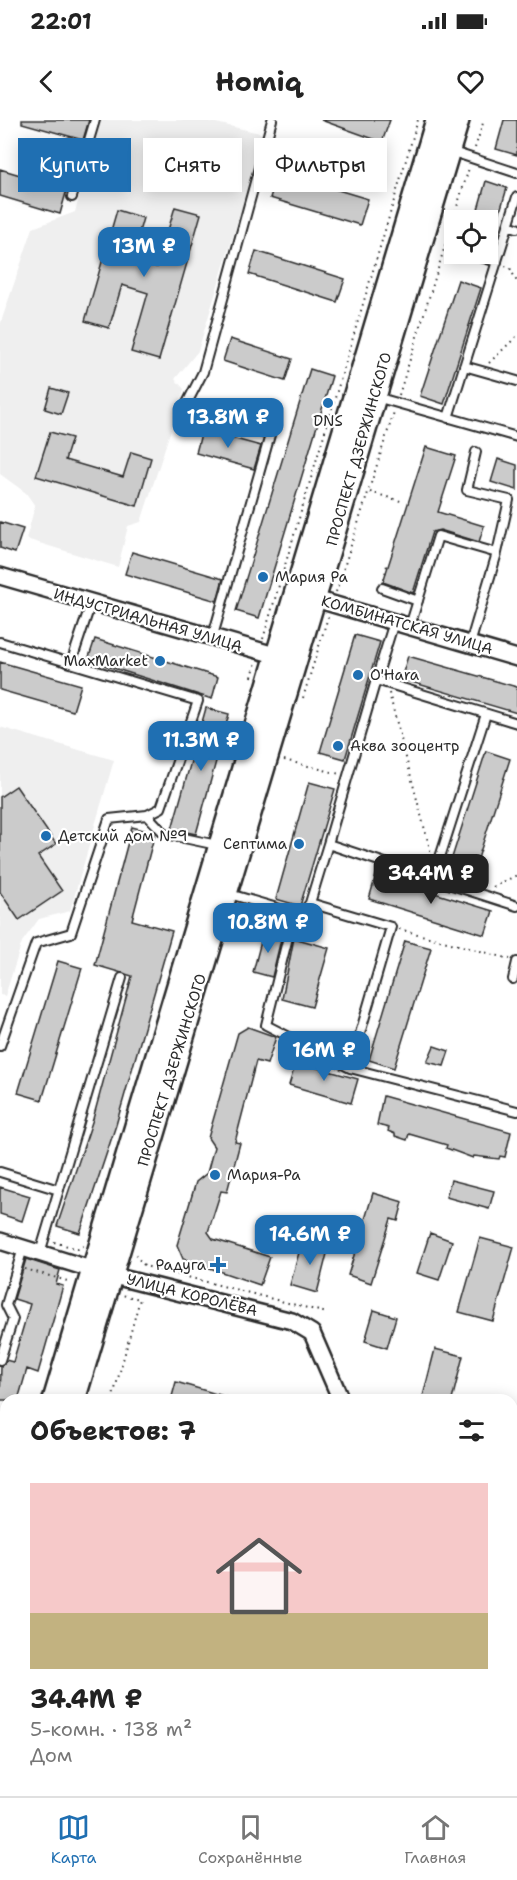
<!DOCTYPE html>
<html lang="ru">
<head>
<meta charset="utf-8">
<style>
	body { margin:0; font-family:"Shantell Sans",sans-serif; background:#f6f6f6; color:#222; height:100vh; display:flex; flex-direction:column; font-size:22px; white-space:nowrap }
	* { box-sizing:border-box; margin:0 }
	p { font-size:20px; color:#767676 }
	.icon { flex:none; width:33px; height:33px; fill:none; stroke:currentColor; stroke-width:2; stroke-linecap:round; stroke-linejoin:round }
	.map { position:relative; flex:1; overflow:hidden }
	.drawer { position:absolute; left:0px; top:1274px; width:518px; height:404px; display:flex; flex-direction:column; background:#fff; border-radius:18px 18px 0 0; box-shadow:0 3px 15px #0003 }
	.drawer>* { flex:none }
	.guide { position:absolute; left:18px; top:18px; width:482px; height:54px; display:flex; gap:12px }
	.tools { position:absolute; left:444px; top:90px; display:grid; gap:12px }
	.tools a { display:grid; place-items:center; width:54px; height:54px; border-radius:0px; background:#fff; box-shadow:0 3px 15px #0003; font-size:30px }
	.price { position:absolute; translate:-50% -51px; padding:0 14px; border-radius:12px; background:#1f6fb2; color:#fff; font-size:20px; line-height:39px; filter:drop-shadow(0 2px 3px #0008) }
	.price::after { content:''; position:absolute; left:50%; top:36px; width:18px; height:14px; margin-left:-9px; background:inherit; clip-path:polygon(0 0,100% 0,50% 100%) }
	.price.active { background:#222; color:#fff }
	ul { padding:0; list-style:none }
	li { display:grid; align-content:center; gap:12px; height:318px; padding:0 30px }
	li+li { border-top:2px solid #e0e0e0 }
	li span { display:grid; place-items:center; height:186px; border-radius:0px; color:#555 }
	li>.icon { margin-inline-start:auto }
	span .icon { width:108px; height:108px; fill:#fffc; stroke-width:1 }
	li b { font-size:26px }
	h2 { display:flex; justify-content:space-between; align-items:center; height:72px; padding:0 30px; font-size:26px }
	.pill { padding:0 21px; border-radius:0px; background:#fff; box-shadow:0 3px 15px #0003; font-size:21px; line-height:54px }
	.pill.active { background:#1f6fb2; color:#fff }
	.status { display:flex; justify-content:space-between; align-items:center; height:42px; padding:0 30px; background:#fff; direction:ltr }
	.status svg { height:16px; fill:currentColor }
	header { display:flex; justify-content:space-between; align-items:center; height:78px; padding:0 30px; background:#fff; font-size:27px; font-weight:700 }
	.dock { display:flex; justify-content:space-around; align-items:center; height:84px; border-top:2px solid #e0e0e0; background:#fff; font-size:16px; color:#767676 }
	.dock a { display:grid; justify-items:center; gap:3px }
	.dock .active { color:#1f6fb2 }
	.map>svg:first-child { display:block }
	.built { fill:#efefef }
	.building { fill:#cbcbcb; stroke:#2b2b2b; stroke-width:1.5 }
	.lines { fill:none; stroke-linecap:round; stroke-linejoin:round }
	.lane-casing { stroke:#2b2b2b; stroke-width:12 }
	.street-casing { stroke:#2b2b2b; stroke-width:20 }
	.secondary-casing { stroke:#2b2b2b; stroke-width:26 }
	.path { stroke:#2b2b2b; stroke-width:2; stroke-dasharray:1.5 4.5; stroke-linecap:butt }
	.lane { stroke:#fff; stroke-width:8 }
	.street { stroke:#fff; stroke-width:15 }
	.secondary { stroke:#fff; stroke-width:21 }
	.poi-dot { fill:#1f6fb2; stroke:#fff; stroke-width:2 }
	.labels { text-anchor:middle; stroke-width:4.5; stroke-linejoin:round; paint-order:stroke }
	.poi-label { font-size:15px; fill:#2b2b2b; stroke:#fff; text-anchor:start }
	.street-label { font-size:15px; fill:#2b2b2b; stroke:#fff }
</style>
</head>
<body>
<div class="status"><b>22:01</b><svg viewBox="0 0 49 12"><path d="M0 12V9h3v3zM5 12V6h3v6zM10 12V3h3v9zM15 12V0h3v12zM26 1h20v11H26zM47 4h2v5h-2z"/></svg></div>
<header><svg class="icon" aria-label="back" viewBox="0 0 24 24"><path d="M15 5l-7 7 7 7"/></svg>Homiq<svg class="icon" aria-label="heart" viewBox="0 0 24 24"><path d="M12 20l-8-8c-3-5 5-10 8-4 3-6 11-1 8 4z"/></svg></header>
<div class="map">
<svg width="517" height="1676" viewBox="0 0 517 1676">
	<rect width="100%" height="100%" fill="#fff"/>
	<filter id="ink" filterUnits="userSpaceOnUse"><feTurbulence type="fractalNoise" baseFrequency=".0167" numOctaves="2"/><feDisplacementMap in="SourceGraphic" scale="12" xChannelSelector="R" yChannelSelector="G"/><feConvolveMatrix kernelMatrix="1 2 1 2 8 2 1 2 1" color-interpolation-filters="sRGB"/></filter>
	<g filter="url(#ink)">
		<path class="built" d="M101,0H203L264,14L198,231L175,259L184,269L141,402L128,406L118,447L26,419L35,386L26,373L0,354V205L33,108L75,92Z
			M0,607L114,640L70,791L39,799L22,822L5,876L0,875Z"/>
		<path class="building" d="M22,0H89L83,20L22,3Z
			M321,0H390L382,22Z
			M504,0H517V35L496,29Z
			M0,49L67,69L60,94L0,76Z
			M278,52L368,79L360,105L270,78Z
			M486,61L507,68L490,125H488V100H475Z
			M175,87L201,94L159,240L131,232L148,173L122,165L109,208L85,201L117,90L143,98L131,140L157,147Z
			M256,131L345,159L337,182L249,154Z
			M458,160L481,168L444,284L420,276Z
			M230,219L292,239L285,261L223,241Z
			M310,249L332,256L259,498L236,491Z
			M51,268L68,273L61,294L45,289Z
			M202,310L261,326L254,349L196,333Z
			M50,312L72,318L65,340L123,357L131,332L151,338L137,386L36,356Z
			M426,327L456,336L438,392L484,406L479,422L440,410L432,412L413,473L383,462Z
			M498,339L517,345V370L491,362Z
			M0,402L23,409L15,433L0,428Z
			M132,432L223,459L217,481L125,454Z
			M355,515L380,522L345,639L320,632Z
			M95,519L218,557L212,579L88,540Z
			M408,536L517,567V593L401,559Z
			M0,542L81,565L73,591L0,570Z
			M206,588L229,594L196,714L172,709Z
			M486,631L510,639L474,751L450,744Z
			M309,662L335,669L300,786L276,779Z
			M16,666L56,724L38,736L62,771L19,800L0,772V677Z
			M132,707L155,713L132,800L172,811L116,1005L80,1113L57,1106L93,999L132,856L95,845Z
			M376,755L493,791L485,815L369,779Z
			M264,810L282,815L272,857L253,852Z
			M294,818L329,828L312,887L282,879Z
			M405,821L431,828L394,948L369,940Z
			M58,841L82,848L42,980L18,973Z
			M248,907L276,917L267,944L256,941L235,1022L240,1023L227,1072L221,1071L208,1112L213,1119L270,1137L260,1165L183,1139L177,1125L196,1062L207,1053L214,1027L208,1018L238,913Z
			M434,926L449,931L444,946L427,942Z
			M296,942L358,959L351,983L289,965Z
			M383,976L511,1012L505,1037L500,1036L499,1039L474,1036L473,1038L446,1028L447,1025L409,1014L407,1020L395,1016V1014L388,1011L389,1008L377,1005Z
			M451,1060L494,1071L489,1089L446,1077Z
			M0,1067L30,1076L22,1101L0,1094Z
			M373,1073L403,1082L398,1101L391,1099L371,1163L348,1155Z
			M430,1113L452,1121L439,1160L417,1153Z
			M303,1118L329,1126L317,1173L290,1165Z
			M480,1118L514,1127L493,1201L459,1192Z
			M26,1139L60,1150L56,1164L63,1166L38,1253L27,1249L18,1280H0L1,1246L6,1240L13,1242L30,1184L14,1179Z
			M374,1190L396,1197L387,1228L365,1221Z
			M435,1229L463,1236L452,1280H422Z
			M176,1262L227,1277V1280H171Z"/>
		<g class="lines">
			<defs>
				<path id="lane" d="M450,31L517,53
					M72,77L95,0
					M508,105L517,108
					M471,134L497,142
					M464,246L517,261
					M376,277L517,317
					M448,298L517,77
					M476,332L467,370L509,380L497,433
					M382,468L418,481
					M394,502L376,560L517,603
					M410,506L438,416L497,433L470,524
					M212,519L270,315L184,289L203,252L272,0
					M0,522L198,581L161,688L147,695L109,699L71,813L36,823L0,926
					M71,543L91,483
					M376,560L328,724L433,759
					M486,594L433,759L517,786
					M147,695L165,714L217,725
					M226,773L301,795L310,783L328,724
					M310,783L391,807L350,948L517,991
					M294,793L266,905L350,948
					M513,859L517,842
					M0,1052L59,1070
					M40,1133L122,858
					M0,1240L13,1199L6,1185L23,1128
					M512,1423L517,1425
					M512,1551L517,1553
					M512,1583L517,1585"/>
				<path id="street" d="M0,456L285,538
					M305,476L517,538
					M0,1121L110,1155L292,1201L312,1213L341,1280
					M512,1346L517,1348
					M248,1676L249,1671"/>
				<path id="secondary" d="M54,1280L437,0
					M74,1280L458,0
					M0,1465L6,1445
					M0,1536L6,1514
					M512,1669L517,1652"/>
			</defs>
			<use href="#lane" class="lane-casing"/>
			<use href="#street" class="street-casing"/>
			<use href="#secondary" class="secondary-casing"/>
			<path class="path" d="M475,28L484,0
				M505,146L510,148L517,162
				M489,243L517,216
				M399,275L469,48
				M370,372L404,382
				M384,459L387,445
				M336,472L394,292
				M263,519L418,0
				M252,557L256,542
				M389,573L431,733
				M303,578L328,497
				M284,640L340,654
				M493,767L517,755
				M399,809L510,839
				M54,1122L78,1129L83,1126
				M135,1135L145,1146L327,1193
				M25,1149L71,1162
				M112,1280L140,1179L122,1175
				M512,1387L517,1388
				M0,1428L6,1407
				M344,1676L345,1671
				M423,1676L424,1672
				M437,1676V1674"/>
			<use href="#lane" class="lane"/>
			<use href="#street" class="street"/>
			<use href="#secondary" class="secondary"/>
		</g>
	</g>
	<g class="poi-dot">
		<circle cx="328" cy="283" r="6"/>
		<circle cx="263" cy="457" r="6"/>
		<circle cx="160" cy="541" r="6"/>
		<circle cx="358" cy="555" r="6"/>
		<circle cx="338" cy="626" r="6"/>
		<circle cx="46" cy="716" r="6"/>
		<circle cx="299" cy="724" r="6"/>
		<circle cx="215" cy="1055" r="6"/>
		<path d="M215 1136h6v6h6v6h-6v6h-6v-6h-6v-6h6z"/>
	</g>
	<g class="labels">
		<g class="poi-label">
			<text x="328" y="306" text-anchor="middle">DNS</text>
			<text x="275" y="462">Мария Ра</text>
			<text x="148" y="546" text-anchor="end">MaxMarket</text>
			<text x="370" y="560">O'Hara</text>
			<text x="350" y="631">Аква зооцентр</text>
			<text x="58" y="721">Детский дом №9</text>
			<text x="287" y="729" text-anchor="end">Септима</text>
			<text x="227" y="1060">Мария-Ра</text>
			<text x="206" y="1150" text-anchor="end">Радуга</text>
		</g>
		<g class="street-label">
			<text transform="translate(359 329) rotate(-74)" y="5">ПРОСПЕКТ ДЗЕРЖИНСКОГО</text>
			<text transform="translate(148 500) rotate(16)" y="5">ИНДУСТРИАЛЬНАЯ УЛИЦА</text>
			<text transform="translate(407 505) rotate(16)" y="5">КОМБИНАТСКАЯ УЛИЦА</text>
			<text transform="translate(172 950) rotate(-73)" y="5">ПРОСПЕКТ ДЗЕРЖИНСКОГО</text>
			<text transform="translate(192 1175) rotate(14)" y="5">УЛИЦА КОРОЛЁВА</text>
		</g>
	</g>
</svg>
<div class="tools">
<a><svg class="icon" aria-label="locate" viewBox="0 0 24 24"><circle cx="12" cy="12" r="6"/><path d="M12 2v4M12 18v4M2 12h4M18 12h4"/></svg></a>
</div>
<b class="price" style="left:144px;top:158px">13M ₽</b>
<b class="price" style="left:228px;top:329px">13.8M ₽</b>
<b class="price" style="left:201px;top:652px">11.3M ₽</b>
<b class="price active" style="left:431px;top:785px">34.4M ₽</b>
<b class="price" style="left:268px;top:834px">10.8M ₽</b>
<b class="price" style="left:324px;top:962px">16M ₽</b>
<b class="price" style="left:310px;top:1146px">14.6M ₽</b>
<div class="guide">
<a class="pill active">Купить</a>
<a class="pill">Снять</a>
<a class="pill">Фильтры</a>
</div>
<section class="drawer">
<h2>Объектов: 7<svg class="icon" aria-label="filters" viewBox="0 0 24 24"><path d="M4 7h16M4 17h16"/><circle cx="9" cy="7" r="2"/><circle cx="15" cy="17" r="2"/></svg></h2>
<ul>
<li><span style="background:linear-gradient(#f6c9c9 70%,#c2b280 0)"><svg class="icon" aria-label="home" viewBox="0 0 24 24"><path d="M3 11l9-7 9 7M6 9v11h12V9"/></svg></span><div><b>34.4M ₽</b><p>5-комн. · 138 m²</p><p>Дом</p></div></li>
</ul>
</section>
</div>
<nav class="dock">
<a class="active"><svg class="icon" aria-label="map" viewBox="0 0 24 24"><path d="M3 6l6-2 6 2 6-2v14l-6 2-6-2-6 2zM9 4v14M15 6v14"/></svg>Карта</a>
<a><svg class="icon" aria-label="saved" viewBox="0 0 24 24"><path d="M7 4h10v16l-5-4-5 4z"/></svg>Сохранённые</a>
<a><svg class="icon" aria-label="home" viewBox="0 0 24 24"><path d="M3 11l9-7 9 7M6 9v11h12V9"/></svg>Главная</a>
</nav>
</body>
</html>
